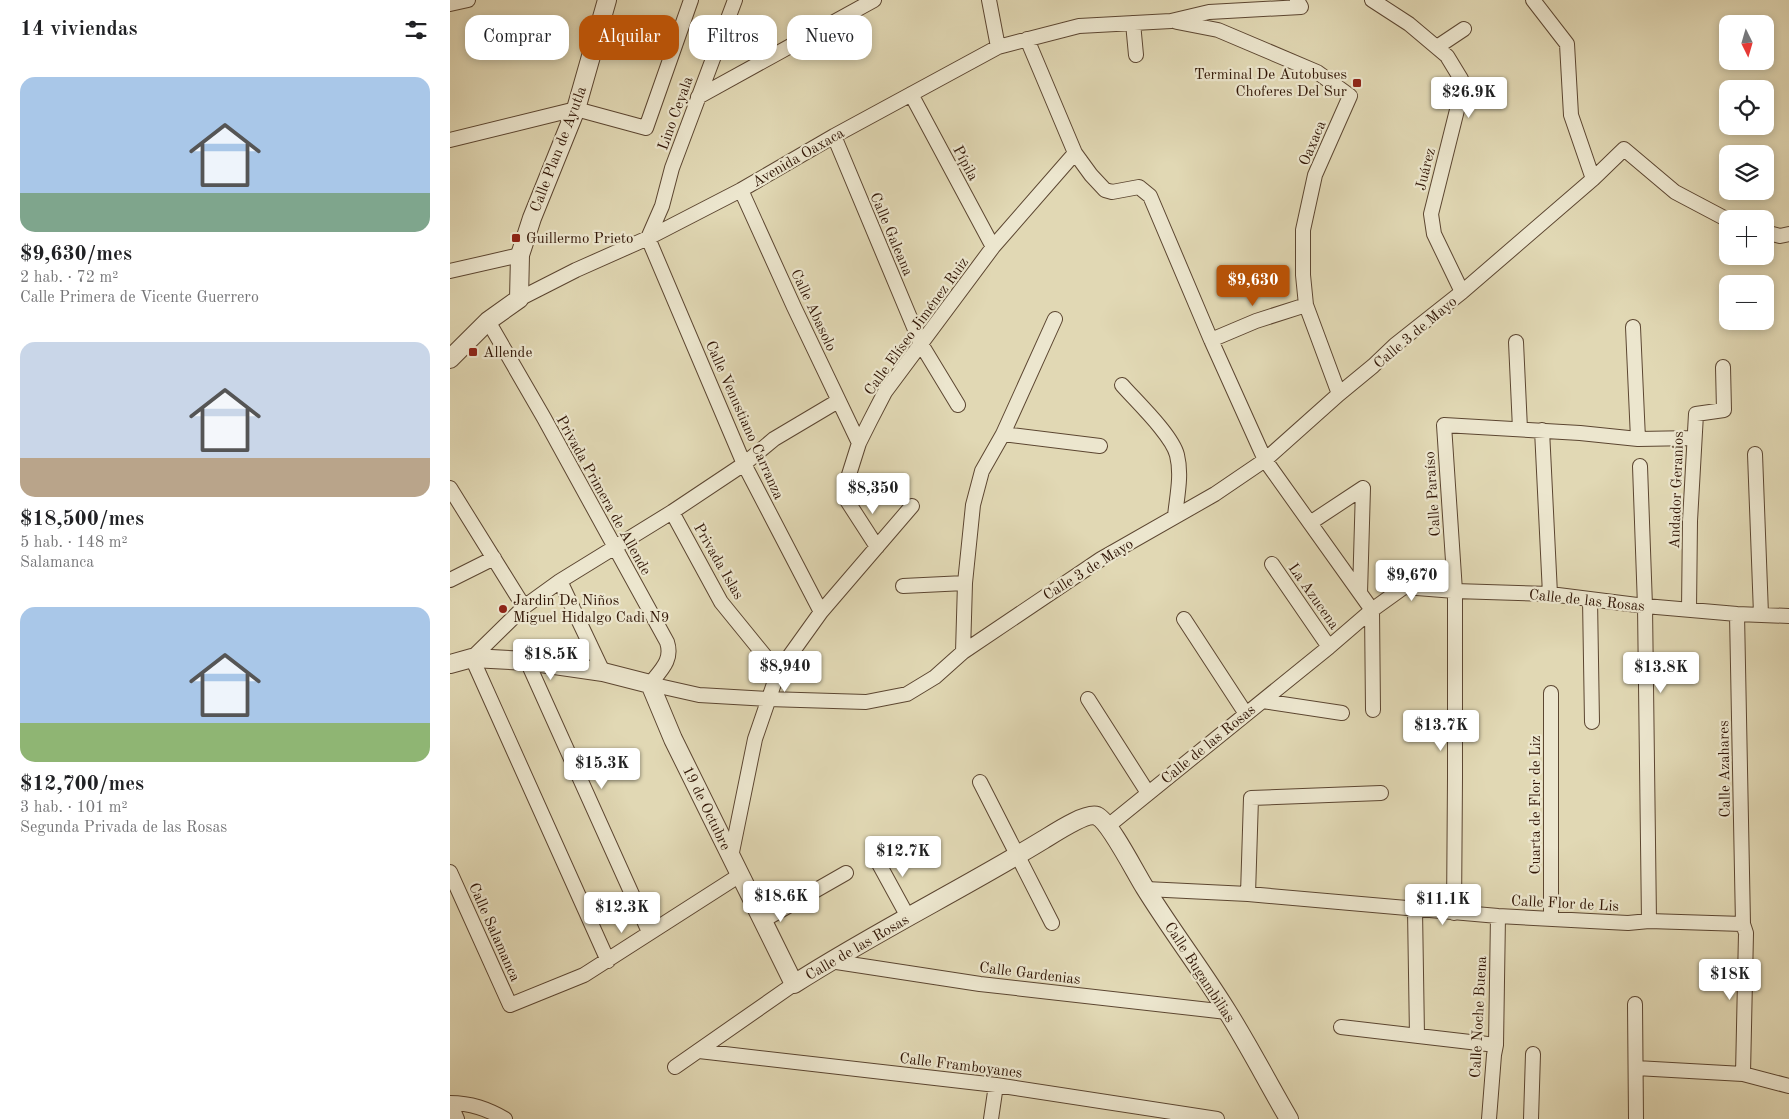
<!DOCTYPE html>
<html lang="es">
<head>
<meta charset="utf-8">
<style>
	body { margin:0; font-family:"Old Standard TT",serif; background:#f2f2f2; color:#202124; height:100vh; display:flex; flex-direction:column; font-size:19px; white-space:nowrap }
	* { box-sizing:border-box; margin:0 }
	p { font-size:16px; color:#757577 }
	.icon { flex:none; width:28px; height:28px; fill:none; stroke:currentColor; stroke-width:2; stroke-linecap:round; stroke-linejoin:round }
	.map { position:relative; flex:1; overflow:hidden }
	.details { display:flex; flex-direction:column; background:#fff; width:450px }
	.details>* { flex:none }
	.top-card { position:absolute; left:15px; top:15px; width:475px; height:45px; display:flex; gap:10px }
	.needle { width:32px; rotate:175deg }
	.buttons { position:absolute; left:1269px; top:15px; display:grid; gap:10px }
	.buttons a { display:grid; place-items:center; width:55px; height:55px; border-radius:10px; background:#fff; box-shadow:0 2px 8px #0003; font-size:25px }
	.price { position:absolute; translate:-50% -42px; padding:0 11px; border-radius:5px; background:#fff; color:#222; font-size:16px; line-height:32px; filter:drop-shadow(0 1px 2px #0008) }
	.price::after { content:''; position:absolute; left:50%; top:30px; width:15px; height:11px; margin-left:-8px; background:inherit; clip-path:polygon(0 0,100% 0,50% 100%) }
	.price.selected { background:#b45309; color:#fff }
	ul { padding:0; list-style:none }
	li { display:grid; align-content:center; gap:10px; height:265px; padding:0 20px }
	li span { display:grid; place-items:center; height:155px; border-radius:15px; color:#555 }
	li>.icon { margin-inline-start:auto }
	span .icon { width:90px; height:90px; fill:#fffc; stroke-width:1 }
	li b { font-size:21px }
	h2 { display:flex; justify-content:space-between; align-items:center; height:60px; padding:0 20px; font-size:21px }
	.chip { padding:0 18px; border-radius:15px; background:#fff; box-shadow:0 2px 8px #0003; font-size:18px; line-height:45px }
	.chip.selected { background:#b45309; color:#fff }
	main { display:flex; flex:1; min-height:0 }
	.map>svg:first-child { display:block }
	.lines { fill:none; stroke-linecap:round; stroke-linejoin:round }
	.minor-casing { stroke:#5c4631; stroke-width:16 }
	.tertiary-casing { stroke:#5c4631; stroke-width:20 }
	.minor { stroke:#ece6ce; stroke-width:14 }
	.tertiary { stroke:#ece6ce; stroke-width:18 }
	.poi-dot { fill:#8f2418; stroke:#ece6ce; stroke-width:2 }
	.labels { text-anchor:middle; stroke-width:4.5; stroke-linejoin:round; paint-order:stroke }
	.poi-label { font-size:15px; fill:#301505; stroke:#ece6ce; text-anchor:start }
	.street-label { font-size:15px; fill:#301505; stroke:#ece6ce }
</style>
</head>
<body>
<main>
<section class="details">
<h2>14 viviendas<svg class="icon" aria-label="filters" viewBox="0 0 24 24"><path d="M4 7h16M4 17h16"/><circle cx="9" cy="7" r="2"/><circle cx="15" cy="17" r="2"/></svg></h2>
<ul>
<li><span style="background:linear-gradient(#a9c7e8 75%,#7fa58c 0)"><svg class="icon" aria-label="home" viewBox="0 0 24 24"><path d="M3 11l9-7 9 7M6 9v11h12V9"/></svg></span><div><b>$9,630/mes</b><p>2 hab. · 72 m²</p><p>Calle Primera de Vicente Guerrero</p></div></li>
<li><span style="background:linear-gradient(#c9d6e8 75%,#b9a48a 0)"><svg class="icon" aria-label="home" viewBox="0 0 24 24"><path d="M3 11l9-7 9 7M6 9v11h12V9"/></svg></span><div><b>$18,500/mes</b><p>5 hab. · 148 m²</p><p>Salamanca</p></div></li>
<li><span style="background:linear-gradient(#a9c7e8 75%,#8fb573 0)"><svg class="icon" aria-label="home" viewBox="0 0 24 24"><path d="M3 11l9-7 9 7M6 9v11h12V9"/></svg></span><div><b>$12,700/mes</b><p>3 hab. · 101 m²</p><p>Segunda Privada de las Rosas</p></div></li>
</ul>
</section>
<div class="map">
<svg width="1339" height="1119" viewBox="0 0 1339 1119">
	<rect width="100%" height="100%" fill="#e1d8b4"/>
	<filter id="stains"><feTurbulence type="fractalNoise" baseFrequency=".004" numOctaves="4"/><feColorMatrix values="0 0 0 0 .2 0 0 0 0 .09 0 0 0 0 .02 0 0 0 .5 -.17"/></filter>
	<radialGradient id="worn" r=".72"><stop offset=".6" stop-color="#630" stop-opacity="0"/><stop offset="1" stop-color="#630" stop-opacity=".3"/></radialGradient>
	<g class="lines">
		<defs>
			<path id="minor" d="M285,0L222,168L212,206L198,238L294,464L371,612
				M539,0L548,47
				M922,0L959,24L997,56L1011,79L1008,106L981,214L984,234L1012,292
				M1083,0L1117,44L1121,115L1143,179
				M0,4L18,0
				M727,22L768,30L867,72L900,96L865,175L853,230V275L856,305L889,394
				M683,23L686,55
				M577,39L625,153L641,175L655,190L662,192L689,187L700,196L761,340L815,460L922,610L923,710
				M987,47L1014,29
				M461,94L543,247
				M248,97L424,0
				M384,136L471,344L508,405
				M0,140L126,109L196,128L241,0
				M291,190L344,307L409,443
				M1315,232L1330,236L1339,234
				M0,271L70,255
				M69,299L126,270L198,238L291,190L384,136L548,47L629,26L721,21L759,12L851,7L847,0
				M38,321L94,418L217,642C223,660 211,670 200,684L249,695L318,699L416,702L457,694L485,677L513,652L651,559L765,494L815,460L889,394L923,366L945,345L1012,292L1143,179L1174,149L1225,192L1278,220
				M1183,327L1188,439
				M761,340L806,321L856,305
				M1066,342L1070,429
				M672,385C686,401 722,435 727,455C732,475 727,496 725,516
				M1092,430L1100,594
				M553,434L650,446
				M1305,454L1311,614
				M1190,466L1195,606L1199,921
				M0,488L74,607
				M222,512L271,602L328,672
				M860,523L913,488
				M427,547L396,499L397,481L409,443L420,421L435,392L543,247L625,153
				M822,564L879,647
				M0,580L44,558
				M110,581L153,672
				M453,586L515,583
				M910,593L913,488
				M1140,599L1142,722
				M1239,609L1240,521L1246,414L1274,410L1273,367
				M1287,614L1293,924L1296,933L1293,1074
				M734,619L796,714
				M513,652L515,583L523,505L532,471L553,434L605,319
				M77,661L199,932
				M638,699L698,793
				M813,701L892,713
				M530,782L602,923
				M658,826L879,647L922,610L954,587L1005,591L1100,594L1195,606L1287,614L1339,616
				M423,853L458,917
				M281,857L305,739L328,672L371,612L462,506
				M0,872L60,1005L134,975L290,875
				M696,889L798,894L1048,916L1178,923L1199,921L1293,924
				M798,894L801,798L931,793
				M965,910L967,1036
				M1004,913L1005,778V591L994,425L1130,433L1188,439L1244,438
				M1101,918V693
				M312,921L396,873
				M158,961L22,658L74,607L110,581L222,512L294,464L324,439L388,401
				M380,961L530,984L777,1012
				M1185,1004L1186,1119
				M891,1027L1046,1045
				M249,1051L546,1085L767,1119
				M225,1067L344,984
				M1186,1068L1293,1074L1339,1086
				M0,1103C21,1103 37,1109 55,1119
				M0,1103L7,1119
				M541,1119L546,1085
				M1039,1119L1044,1055L1046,1045L1048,916
				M1081,1119L1083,1054"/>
			<path id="tertiary" d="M0,359L38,321L69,299L70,255L82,218L126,109L157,0
				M0,664L22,658L77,661L153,672L200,684L223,739L344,984C425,932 511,890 593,840C603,834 636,812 647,816C660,822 686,874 695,888C721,930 751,969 777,1011C799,1046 818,1083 839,1119"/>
		</defs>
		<use href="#minor" class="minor-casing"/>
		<use href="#tertiary" class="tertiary-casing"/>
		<use href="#minor" class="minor"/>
		<use href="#tertiary" class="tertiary"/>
	</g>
	<g class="poi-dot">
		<rect x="902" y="78" width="10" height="10" rx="2.5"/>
		<rect x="61" y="233" width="10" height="10" rx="2.5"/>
		<rect x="18" y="347" width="10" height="10" rx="2.5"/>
		<circle cx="53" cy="609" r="5"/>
	</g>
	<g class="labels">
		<g class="poi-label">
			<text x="897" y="79" text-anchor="end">Terminal De Autobuses<tspan x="897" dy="17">Choferes Del Sur</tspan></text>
			<text x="76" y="243">Guillermo Prieto</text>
			<text x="33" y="357">Allende</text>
			<text x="63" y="605">Jardin De Niños<tspan x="63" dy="17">Miguel Hidalgo Cadi N9</tspan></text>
		</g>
		<g class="street-label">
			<text transform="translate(225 113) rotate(-70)" y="5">Lino Ceyala</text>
			<text transform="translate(862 143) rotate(-67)" y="5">Oaxaca</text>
			<text transform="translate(108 149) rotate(-69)" y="5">Calle Plan de Ayutla</text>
			<text transform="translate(348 157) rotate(-30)" y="5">Avenida Oaxaca</text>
			<text transform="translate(516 163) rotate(62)" y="5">Pípila</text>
			<text transform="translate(975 169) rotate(-76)" y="5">Juárez</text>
			<text transform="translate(442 234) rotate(67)" y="5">Calle Galeana</text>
			<text transform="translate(364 310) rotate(65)" y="5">Calle Abasolo</text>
			<text transform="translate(466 326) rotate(-54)" y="5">Calle Elíseo Jiménez Ruiz</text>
			<text transform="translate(965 332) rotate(-40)" y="5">Calle 3 de Mayo</text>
			<text transform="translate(295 420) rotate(66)" y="5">Calle Venustiano Carranza</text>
			<text transform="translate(1226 490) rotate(-88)" y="5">Andador Geranios</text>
			<text transform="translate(982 494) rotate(-94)" y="5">Calle Paraíso</text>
			<text transform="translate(154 495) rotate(61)" y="5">Privada Primera de Allende</text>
			<text transform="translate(269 561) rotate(60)" y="5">Privada Islas</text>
			<text transform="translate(638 569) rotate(-32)" y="5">Calle 3 de Mayo</text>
			<text transform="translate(864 596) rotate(55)" y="5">La Azucena</text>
			<text transform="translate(1137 600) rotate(6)" y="5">Calle de las Rosas</text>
			<text transform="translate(758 744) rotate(-39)" y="5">Calle de las Rosas</text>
			<text transform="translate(1274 769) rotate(-91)" y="5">Calle Azahares</text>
			<text transform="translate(1085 805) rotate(-90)" y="5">Cuarta de Flor de Liz</text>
			<text transform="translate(257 808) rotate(64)" y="5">19 de Octubre</text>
			<text transform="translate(1115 903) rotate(3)" y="5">Calle Flor de Lis</text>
			<text transform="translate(45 932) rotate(66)" y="5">Calle Salamanca</text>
			<text transform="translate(407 947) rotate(-30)" y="5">Calle de las Rosas</text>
			<text transform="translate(750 972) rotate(57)" y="5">Calle Bugambilias</text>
			<text transform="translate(580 973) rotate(7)" y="5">Calle Gardenias</text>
			<text transform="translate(1028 1017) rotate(-87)" y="5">Calle Noche Buena</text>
			<text transform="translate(511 1065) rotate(7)" y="5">Calle Framboyanes</text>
		</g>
	</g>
	<rect width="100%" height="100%" filter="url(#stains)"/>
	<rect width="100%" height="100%" fill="url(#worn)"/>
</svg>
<div class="buttons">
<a><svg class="needle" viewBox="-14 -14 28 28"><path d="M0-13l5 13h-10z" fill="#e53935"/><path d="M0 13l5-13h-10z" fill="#757577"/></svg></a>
<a><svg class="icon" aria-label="locate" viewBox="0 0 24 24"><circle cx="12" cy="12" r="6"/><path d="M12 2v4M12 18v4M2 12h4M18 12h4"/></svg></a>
<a><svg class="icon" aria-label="layers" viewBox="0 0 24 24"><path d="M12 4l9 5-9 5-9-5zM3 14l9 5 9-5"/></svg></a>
<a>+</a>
<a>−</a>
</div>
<b class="price" style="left:1019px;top:119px">$26.9K</b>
<b class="price selected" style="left:803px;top:307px">$9,630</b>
<b class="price" style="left:423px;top:515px">$8,350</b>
<b class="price" style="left:962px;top:602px">$9,670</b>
<b class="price" style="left:101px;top:681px">$18.5K</b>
<b class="price" style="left:335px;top:693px">$8,940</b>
<b class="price" style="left:1211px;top:694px">$13.8K</b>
<b class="price" style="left:991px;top:752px">$13.7K</b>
<b class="price" style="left:152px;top:790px">$15.3K</b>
<b class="price" style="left:453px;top:878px">$12.7K</b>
<b class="price" style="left:331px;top:923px">$18.6K</b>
<b class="price" style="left:993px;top:926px">$11.1K</b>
<b class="price" style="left:172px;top:934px">$12.3K</b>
<b class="price" style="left:1280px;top:1001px">$18K</b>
<div class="top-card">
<a class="chip">Comprar</a>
<a class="chip selected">Alquilar</a>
<a class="chip">Filtros</a>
<a class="chip">Nuevo</a>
</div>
</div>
</main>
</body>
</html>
